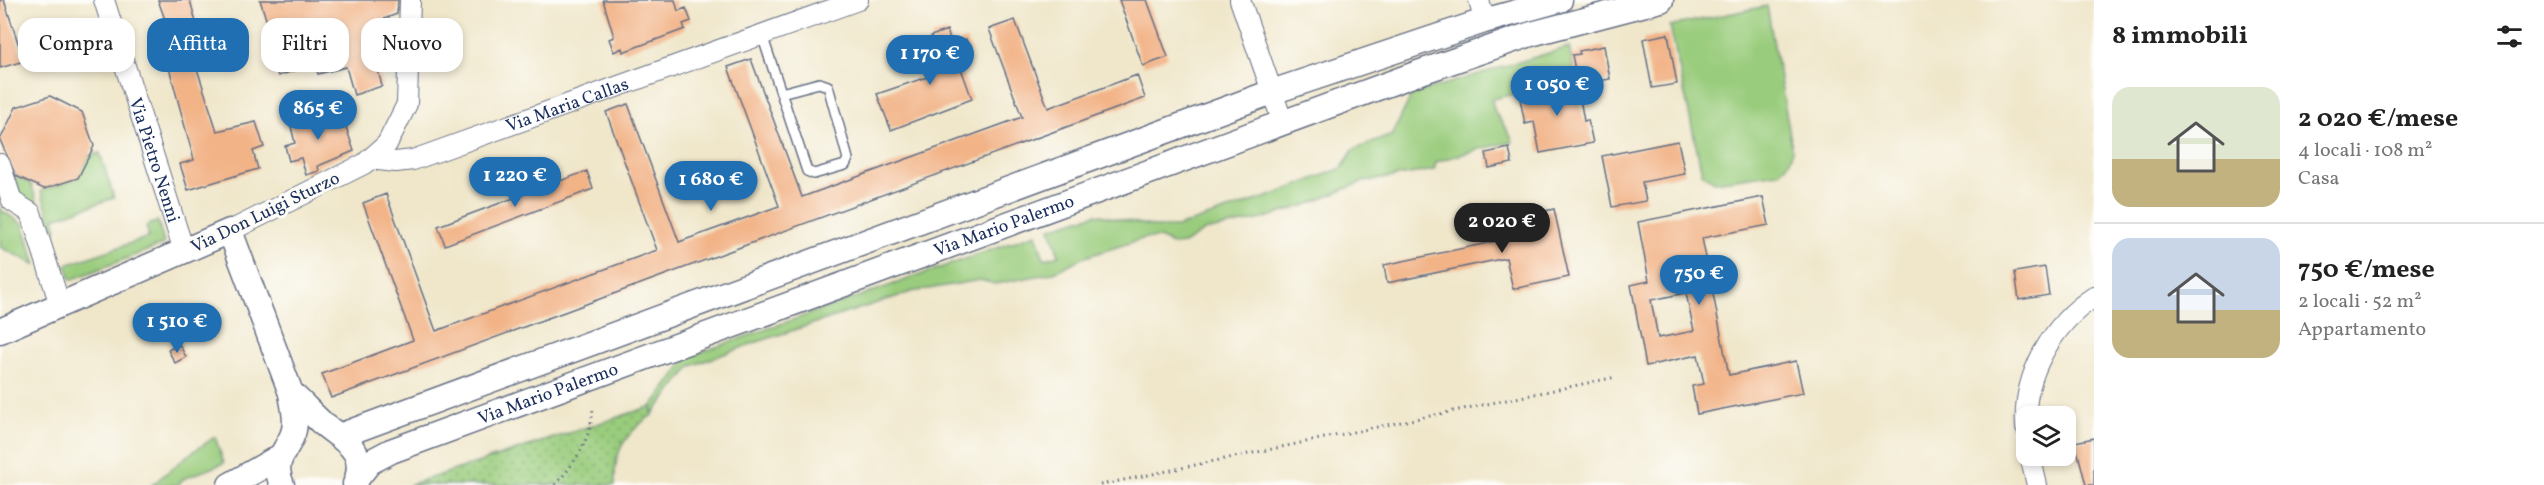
<!DOCTYPE html>
<html lang="it">
<head>
<meta charset="utf-8">
<style>
	body { margin:0; font-family:Vollkorn,serif; background:#f6f6f6; color:#222; height:100vh; display:flex; flex-direction:column; font-size:22px; white-space:nowrap }
	* { box-sizing:border-box; margin:0 }
	p { font-size:20px; color:#767676 }
	.icon { flex:none; width:33px; height:33px; fill:none; stroke:currentColor; stroke-width:2; stroke-linecap:round; stroke-linejoin:round }
	.map { position:relative; flex:1; overflow:hidden }
	.side { display:flex; flex-direction:column; background:#fff; width:450px }
	.side>* { flex:none }
	.hud { position:absolute; left:18px; top:18px; width:570px; height:54px; display:flex; gap:12px }
	.tools { position:absolute; left:2016px; top:406px; display:grid; gap:12px }
	.tools a { display:grid; place-items:center; width:60px; height:60px; border-radius:12px; background:#fff; box-shadow:0 3px 9px #0003; font-size:30px }
	.price { position:absolute; translate:-50% -51px; padding:0 14px; border-radius:21px; background:#1f6fb2; color:#fff; font-size:20px; line-height:39px; filter:drop-shadow(0 2px 3px #0008) }
	.price::after { content:''; position:absolute; left:50%; top:36px; width:18px; height:14px; margin-left:-9px; background:inherit; clip-path:polygon(0 0,100% 0,50% 100%) }
	.price.on { background:#222; color:#fff }
	ul { padding:0; list-style:none }
	li { display:flex; align-items:center; gap:18px; height:150px; padding:0 18px }
	li+li { border-top:2px solid #e0e0e0 }
	li span { display:grid; place-items:center; flex:none; width:168px; height:120px; border-radius:18px; color:#555 }
	li>.icon { margin-inline-start:auto }
	span .icon { width:72px; height:72px; fill:#fffc; stroke-width:1 }
	li b { font-size:26px }
	h2 { display:flex; justify-content:space-between; align-items:center; height:72px; padding:0 18px; font-size:26px }
	.chip { padding:0 21px; border-radius:18px; background:#fff; box-shadow:0 3px 9px #0003; font-size:21px; line-height:54px }
	.chip.on { background:#1f6fb2; color:#fff }
	main { display:flex; flex:1; min-height:0 }
	.map>svg:first-child { display:block }
	.green { fill:#99cc7c; stroke:#5a7e6d; stroke-width:1.5 }
	.park { fill:url(#park-dots); stroke:#5a7e6d; stroke-width:1.5 }
	.building { fill:#f2b387; fill-rule:evenodd }
	.lines { fill:none; stroke-linecap:round; stroke-linejoin:round }
	.service-casing { stroke:#666f84; stroke-width:12 }
	.minor-casing { stroke:#666f84; stroke-width:22 }
	.tertiary-casing { stroke:#666f84; stroke-width:27 }
	.path { stroke:#666f84; stroke-width:3; stroke-dasharray:1.5 4.5; stroke-linecap:butt }
	.service { stroke:#fff; stroke-width:9 }
	.minor { stroke:#fff; stroke-width:20 }
	.tertiary { stroke:#fff; stroke-width:24 }
	.labels { text-anchor:middle; stroke-width:6; stroke-linejoin:round; paint-order:stroke }
	.street-label { font-size:18px; fill:#1b2f5e; stroke:#fdfcf7 }
</style>
</head>
<body>
<main>
<div class="map">
<svg width="2094" height="485" viewBox="0 0 2094 485">
	<defs>
		<pattern id="park-dots" width="8" height="8" patternUnits="userSpaceOnUse" patternTransform="scale(1.5)"><rect width="8" height="8" fill="#99cc7c"/><path d="M2 2h.1M6 6h.1" fill="none" stroke="#7ca669" stroke-width="1.8" stroke-linecap="round"/></pattern>
	</defs>
	<rect width="100%" height="100%" fill="#fdfcf7"/>
	<filter id="ink" filterUnits="userSpaceOnUse"><feTurbulence type="fractalNoise" baseFrequency=".0167" numOctaves="2"/><feDisplacementMap in="SourceGraphic" scale="12" xChannelSelector="R" yChannelSelector="G"/><feConvolveMatrix kernelMatrix="1 2 1 2 8 2 1 2 1" color-interpolation-filters="sRGB"/></filter>
	<filter id="wash" filterUnits="userSpaceOnUse"><feTurbulence type="fractalNoise" baseFrequency=".008" numOctaves="4" result="noise"/><feDisplacementMap in="SourceGraphic" scale="24" xChannelSelector="R" yChannelSelector="G"/><feGaussianBlur stdDeviation="1.35" result="paint"/><feColorMatrix in="noise" values="0 0 0 0 0 0 0 0 0 0 0 0 0 0 0 0 0 1.4 0 .05"/><feComposite in="paint" operator="in"/></filter>
	<g filter="url(#wash)">
		<rect width="100%" height="100%" fill="#f0e7cb"/>
		<path class="green" d="M1767,6L1792,146C1792,159 1789,166 1778,173L1714,182L1702,173L1670,26Z
			M1569,47L1576,81L1492,99C1492,116 1508,126 1513,142L1479,149L1436,162L1434,170L1362,182L1309,204L1262,219L1204,231L1184,244L1174,245L1159,238H1145L1082,258L1052,273L995,284L980,280L911,292L754,343L691,366L652,415V406L688,357L693,355L1036,234L1044,259L1059,255L1050,228L1096,214L1155,227H1177L1270,196L1342,168L1353,150L1392,135L1412,94Z
			M100,153L114,198L54,218L57,230L54,231L41,191L78,178L89,156Z
			M15,175L31,184L39,207L19,196Z
			M0,206L2,211L23,224L36,265L0,247Z
			M158,221L164,244L71,280L66,265L149,237L146,226Z
			M215,437L224,463L183,479L178,485H152L188,455Z"/>
		<path class="park" d="M652,406V415C625,434 613,451 615,485H409Z"/>
		<g id="blocks">
			<path class="building" d="M0,0H4L24,61L0,68Z
				M158,0H190L196,22L183,25L217,131L256,122L264,147L253,151L258,169L188,190L180,164L194,160L159,31L168,28Z
				M260,0H398L397,14L384,19L389,34L370,39L382,86L354,95L346,67L318,74L315,64L278,76L271,56L277,54Z
				M603,0H675L678,11L686,8L691,21L683,24L685,29L623,52L622,48L614,52L609,39L614,37Z
				M1119,0H1147L1168,57L1143,66Z
				M1015,20L1048,108L1137,75L1145,98L331,398L322,374L413,340L363,203L386,194L436,331L657,250L606,112L628,104L679,242L779,206L728,67L751,59L802,197L1022,117L989,29Z
				M947,30L952,45L966,39L970,52L957,57L972,99L891,130L877,94L927,77L920,59L937,53L931,36Z
				M1668,34L1677,84L1652,88L1643,39Z
				M1604,46L1610,79L1578,85L1572,55L1580,54L1579,51Z
				M1577,82L1584,121L1588,120L1593,143L1540,153L1534,122L1525,124L1519,94Z
				M50,96L82,112L94,146L78,178L44,189L16,176L0,140L16,107Z
				M307,112L311,124L341,112L354,151L318,166L319,171L306,175L301,158L289,161L285,146L295,143L289,118Z
				M1678,141L1685,174L1642,182L1646,201L1612,207L1602,156Z
				M1509,148L1512,163L1489,168L1486,153Z
				M587,171L593,189L445,245L438,226Z
				M1763,197L1769,225L1702,238L1729,375L1796,361L1803,393L1697,414L1692,386L1704,384L1698,355L1646,366L1631,285L1649,281L1638,222ZM1686,293L1694,331L1658,338L1651,300Z
				M1554,209L1569,277L1513,289L1506,258L1387,283L1384,265L1502,240L1498,222Z
				M2045,267L2049,295L2019,300L2015,272Z
				M179,344L186,357L175,363L168,350Z
				M2094,438V485H2086L2075,442Z"/>
		</g>
	</g>
	<g filter="url(#ink)">
		<use href="#blocks" fill-opacity="0" stroke="#666f84" stroke-width="1.5"/>
		<g class="lines">
			<defs>
				<path id="service" d="M762,35L807,171L814,174L845,165L848,159L828,86L819,83L781,93"/>
				<g id="minor">
					<path id="s1" d="M104,0L184,251"/>
					<path d="M1240,0L1283,123"/>
					<path d="M1479,0L1484,21"/>
					<path id="s2" d="M370,159L396,162L413,160L858,0"/>
					<path d="M0,164L12,201L31,213L60,305"/>
					<path d="M230,231L364,164L387,144L407,104L410,0"/>
					<path d="M2026,428C2022,377 2052,324 2094,297"/>
					<path d="M2030,456L2037,485"/>
				</g>
				<g id="tertiary">
					<path d="M0,331L230,231L291,393C293,407 298,423 292,436C284,455 272,461 282,485"/>
					<path d="M291,393C302,403 312,414 322,423C343,441 369,450 355,484"/>
					<path d="M342,435L1272,92L1484,21L1560,0"/>
					<path id="s3" d="M358,477L370,462L391,451L1418,73L1531,34L1661,0"/>
					<path d="M230,485L281,456"/>
				</g>
			</defs>
			<use href="#service" class="service-casing"/>
			<use href="#minor" class="minor-casing"/>
			<use href="#tertiary" class="tertiary-casing"/>
			<path class="path" d="M555,485C576,462 591,439 593,408
				M1100,485L1616,377"/>
			<use href="#service" class="service"/>
			<use href="#minor" class="minor"/>
			<use href="#tertiary" class="tertiary"/>
		</g>
	</g>
	<g class="labels">
		<g class="street-label">
			<text dy="6" stroke="none"><textPath href="#s2" startOffset="207">Via Maria Callas</textPath></text>
			<text dy="6" stroke="none"><textPath href="#s1" startOffset="168">Via Pietro Nenni</textPath></text>
			<text transform="translate(265 212) rotate(-26)" y="6">Via Don Luigi Sturzo</text>
			<text dy="6" stroke="none"><textPath href="#s3" startOffset="696">Via Mario Palermo</textPath></text>
			<text dy="6" stroke="none"><textPath href="#s3" startOffset="210">Via Mario Palermo</textPath></text>
		</g>
	</g>
</svg>
<div class="tools">
<a><svg class="icon" aria-label="layers" viewBox="0 0 24 24"><path d="M12 4l9 5-9 5-9-5zM3 14l9 5 9-5"/></svg></a>
</div>
<b class="price" style="left:930px;top:86px">1 170 €</b>
<b class="price" style="left:1557px;top:117px">1 050 €</b>
<b class="price" style="left:318px;top:141px">865 €</b>
<b class="price" style="left:515px;top:208px">1 220 €</b>
<b class="price" style="left:711px;top:212px">1 680 €</b>
<b class="price on" style="left:1502px;top:254px">2 020 €</b>
<b class="price" style="left:1699px;top:306px">750 €</b>
<b class="price" style="left:177px;top:354px">1 510 €</b>
<div class="hud">
<a class="chip">Compra</a>
<a class="chip on">Affitta</a>
<a class="chip">Filtri</a>
<a class="chip">Nuovo</a>
</div>
</div>
<section class="side">
<h2>8 immobili<svg class="icon" aria-label="filters" viewBox="0 0 24 24"><path d="M4 7h16M4 17h16"/><circle cx="9" cy="7" r="2"/><circle cx="15" cy="17" r="2"/></svg></h2>
<ul>
<li><span style="background:linear-gradient(#dfe7d0 60%,#c2b280 0)"><svg class="icon" aria-label="home" viewBox="0 0 24 24"><path d="M3 11l9-7 9 7M6 9v11h12V9"/></svg></span><div><b>2 020 €/mese</b><p>4 locali · 108 m²</p><p>Casa</p></div></li>
<li><span style="background:linear-gradient(#c9d6e8 60%,#c2b280 0)"><svg class="icon" aria-label="home" viewBox="0 0 24 24"><path d="M3 11l9-7 9 7M6 9v11h12V9"/></svg></span><div><b>750 €/mese</b><p>2 locali · 52 m²</p><p>Appartamento</p></div></li>
</ul>
</section>
</main>
</body>
</html>
